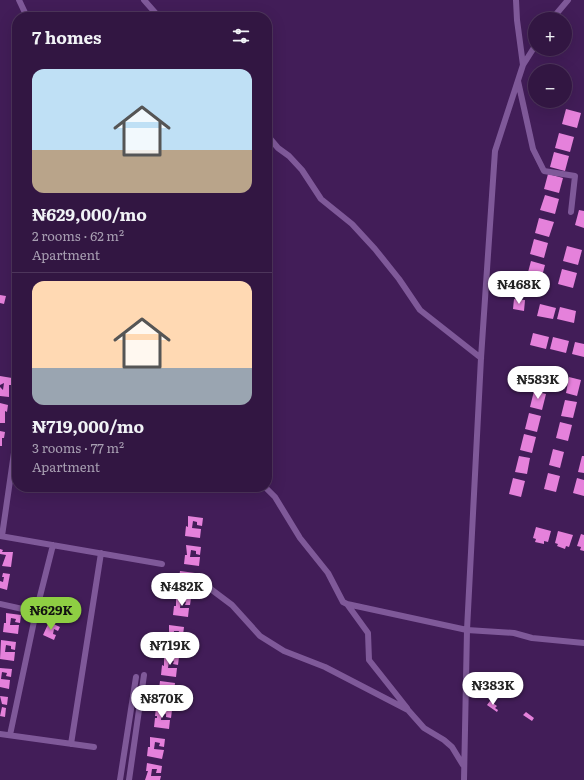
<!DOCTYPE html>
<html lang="en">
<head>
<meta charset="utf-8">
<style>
	body { margin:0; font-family:Literata,serif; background:#3d234d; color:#f1f3f6; height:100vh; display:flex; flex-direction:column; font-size:15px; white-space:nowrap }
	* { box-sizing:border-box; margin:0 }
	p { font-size:13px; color:#a89fb2 }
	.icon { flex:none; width:22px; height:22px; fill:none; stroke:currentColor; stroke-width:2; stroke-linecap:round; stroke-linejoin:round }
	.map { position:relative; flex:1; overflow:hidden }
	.drawer { position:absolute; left:12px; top:12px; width:260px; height:480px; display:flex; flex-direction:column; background:#321642; border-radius:16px; box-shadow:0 4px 16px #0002,0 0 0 1px #4d355b }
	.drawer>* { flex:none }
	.controls { position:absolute; left:528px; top:12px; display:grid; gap:8px }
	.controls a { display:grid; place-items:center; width:44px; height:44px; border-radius:50%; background:#321642; box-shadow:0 4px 16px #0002,0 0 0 1px #4d355b; font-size:20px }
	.price { position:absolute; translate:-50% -34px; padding:0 9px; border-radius:14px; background:#fff; color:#222; font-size:13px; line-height:26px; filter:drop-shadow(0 1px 2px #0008) }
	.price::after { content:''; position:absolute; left:50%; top:24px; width:12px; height:9px; margin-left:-6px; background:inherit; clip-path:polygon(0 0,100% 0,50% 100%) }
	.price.selected { background:#8ece43; color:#111 }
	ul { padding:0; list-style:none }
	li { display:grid; align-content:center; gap:8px; height:212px; padding:0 20px }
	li+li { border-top:1px solid #4d355b }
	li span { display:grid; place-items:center; height:124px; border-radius:12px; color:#555 }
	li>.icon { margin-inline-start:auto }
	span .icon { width:72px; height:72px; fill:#fffc; stroke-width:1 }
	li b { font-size:17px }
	h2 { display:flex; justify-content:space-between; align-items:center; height:48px; padding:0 20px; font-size:17px }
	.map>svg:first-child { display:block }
	.building { fill:#e581db }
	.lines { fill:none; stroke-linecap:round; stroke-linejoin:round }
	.street { stroke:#7f5999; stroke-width:6 }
</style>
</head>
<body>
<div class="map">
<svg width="584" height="780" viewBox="0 0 584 780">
	<rect width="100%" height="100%" fill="#421d58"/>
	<path class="building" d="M566,109L581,113L577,128L562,124Z
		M559,133L574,137L570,152L555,148Z
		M554,152L569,156L565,171L550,167Z
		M548,174L563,178L559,193L544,189Z
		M545,195L559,199L555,214L540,210Z
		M579,210L584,211V228L575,225Z
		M539,218L554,222L549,237L535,233Z
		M534,239L548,243L544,258L530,254Z
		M567,246L582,250L578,265L563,261Z
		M531,261L545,265L541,280L527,276Z
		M562,269L577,273L573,288L558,284Z
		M0,295L6,296L4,304L0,303Z
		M514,299L525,300L524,311L513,309Z
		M540,304L556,308L553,319L537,316Z
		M560,307L576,311L574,323L557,319Z
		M533,333L549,337L546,349L530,345Z
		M553,337L569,341L566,353L550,349Z
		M575,342L584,344V357L572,354Z
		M539,370L550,373L546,389L535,386Z
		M0,376L12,378L11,385H9V397L0,396V387L3,390L4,383L0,385Z
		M569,377L581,380L577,396L566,393Z
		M534,391L546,394L542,410L530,407Z
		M565,400L577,402L573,418L561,416Z
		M0,403L8,405L7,412L5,411V423H0Z
		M529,413L541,416L537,432L525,429Z
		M560,422L572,425L568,441L556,438Z
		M0,431L5,432L4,438H2V446H0Z
		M524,434L536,437L532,453L520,450Z
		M553,449L564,452L560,468L549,465Z
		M519,456L530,458L527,474L515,472Z
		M582,456H584V473L578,472Z
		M548,473L560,476L556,492L544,489Z
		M513,478L525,481L521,497L509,494Z
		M577,478L584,480V496L573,493Z
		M188,516L203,518L202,526L197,525V522L193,521L192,528L201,529L200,538L185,536L186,526L188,527Z
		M536,527L551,531L548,542L544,541V544L535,542L536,539L533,538Z
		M558,531L573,535L569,547L566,546L565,549L557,546L558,544L555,543Z
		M581,534L584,535V551L580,550L581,547L577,546Z
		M186,545L201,547L200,555L196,554V551L191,550L190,557H200L199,566L184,564L185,555H187Z
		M0,549L3,550L2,552H13L11,567L2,566L6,555L0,554Z
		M180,571L195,573L194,580H190V576H185L184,583H194L193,592L177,590L179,581L181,579L179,578Z
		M3,573L10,574L7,590L0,588V581L3,582L4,577H2Z
		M176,596L191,598L190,605H185L186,602L181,601L180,608H189L188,617L173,615L174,606H176Z
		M56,601L68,606L66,610L62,608L60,612L64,614L62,619L50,614Z
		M6,613L21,615L20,623L15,622L16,619L11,618L10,625H19L18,634L3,632L4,623H6Z
		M49,622L60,627L58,631L54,629L53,634L56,635L54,640L43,635Z
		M169,625L184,627L183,635L178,634L179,631H174L173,637L182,638L181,647L166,644L167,635H169Z
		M1,640L16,642L15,650L11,649V646L6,645L5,652H15L14,661L0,659Z
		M164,655L179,657L178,665L173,664L174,661H169L168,668H177L176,677L161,675L162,665L164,666Z
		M0,668L12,669L11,677L6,676L7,673L2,672L1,679L10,680L9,689L0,687Z
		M160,681L175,683L174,691L170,690V687L165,686L164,693H174L173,702L157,700L161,689H159Z
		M0,696L8,697L7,705L2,704Z
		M490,701L497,706L495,708L498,710L497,712L487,705Z
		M2,707L6,708L5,717L0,716Z
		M156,708L172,710L171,718L166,717V714L162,713L161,720H170L169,729L154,727L155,718H157V716H155Z
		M526,712L534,718L532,721L523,715Z
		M150,737L165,739L164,747L159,746L160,743L155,742L154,749L164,750L162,759L147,756L148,747H150Z
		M147,763L162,766L161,773H156L157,769H152L151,776H161L160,780H145L148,771H146Z"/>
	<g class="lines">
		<path class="street" d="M19,0L27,17
			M144,0L159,17
			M516,0L517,20L523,65
			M552,19L568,0
			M518,81L533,149L544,171L575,176L571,212
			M267,135L278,148L289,156L302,170L321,199L352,224L375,249L399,279L420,310L481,358
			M265,487L275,497L300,538L328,573L343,602L347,604L368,633L369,660L407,708
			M0,536L162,564
			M2,536L17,432
			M204,584L232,605L260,636L284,651L325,667L408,710L424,728L444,740L452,747L463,765
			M0,604L36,612
			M347,604L467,630L514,633L532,638L584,643
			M0,734L94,747
			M10,735L36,612L53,545
			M71,744L101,553
			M120,780L136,677
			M129,780L144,675
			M464,780L467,630L481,358L495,151L523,65L535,46"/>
	</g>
</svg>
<div class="controls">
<a>+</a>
<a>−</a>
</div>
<b class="price" style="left:519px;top:305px">₦468K</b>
<b class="price" style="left:538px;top:400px">₦583K</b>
<b class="price" style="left:182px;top:607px">₦482K</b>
<b class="price selected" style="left:51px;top:631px">₦629K</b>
<b class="price" style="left:170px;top:666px">₦719K</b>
<b class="price" style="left:493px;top:706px">₦383K</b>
<b class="price" style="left:162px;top:719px">₦870K</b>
<section class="drawer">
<h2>7 homes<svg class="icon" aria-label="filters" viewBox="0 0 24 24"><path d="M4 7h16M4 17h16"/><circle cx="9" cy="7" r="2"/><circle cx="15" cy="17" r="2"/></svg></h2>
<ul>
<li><span style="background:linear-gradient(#bfe0f5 65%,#b9a48a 0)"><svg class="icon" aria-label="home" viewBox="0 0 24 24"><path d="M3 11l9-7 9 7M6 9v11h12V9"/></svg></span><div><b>₦629,000/mo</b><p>2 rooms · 62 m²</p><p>Apartment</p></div></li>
<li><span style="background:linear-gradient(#ffd9b3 70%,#9aa5b1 0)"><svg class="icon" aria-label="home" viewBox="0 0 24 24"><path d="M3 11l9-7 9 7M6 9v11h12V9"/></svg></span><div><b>₦719,000/mo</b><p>3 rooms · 77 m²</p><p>Apartment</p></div></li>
</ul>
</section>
</div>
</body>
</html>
